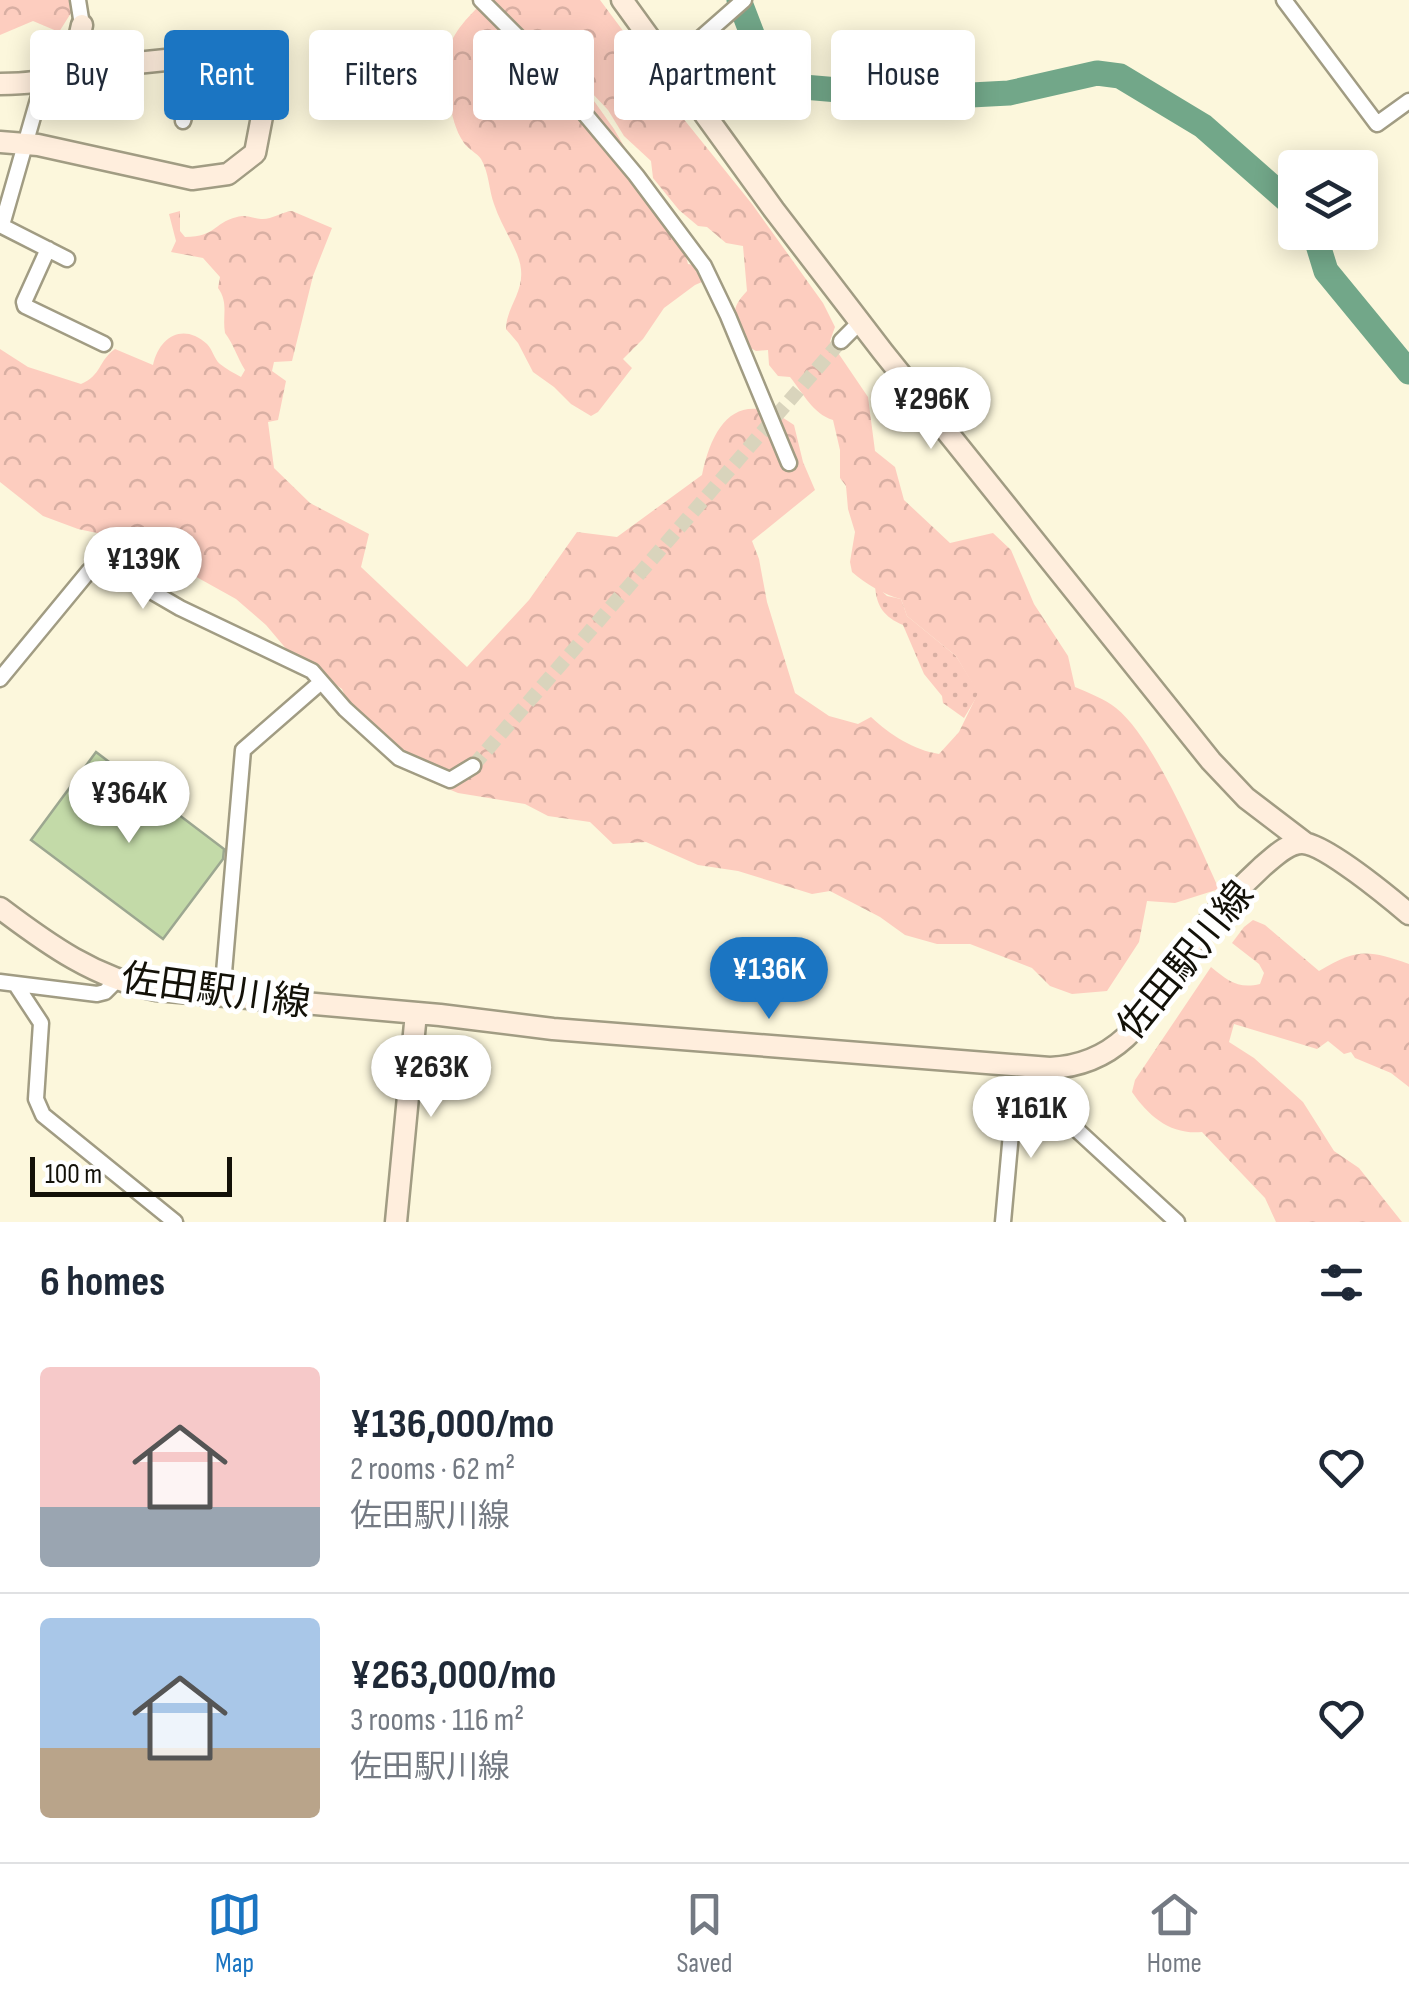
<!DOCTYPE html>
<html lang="en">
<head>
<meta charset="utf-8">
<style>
	body { margin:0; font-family:"Sofia Sans Condensed","Noto Sans JP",sans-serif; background:#f2f2f3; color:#1f2937; height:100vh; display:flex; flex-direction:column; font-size:38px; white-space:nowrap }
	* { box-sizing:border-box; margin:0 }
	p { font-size:32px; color:#747a83 }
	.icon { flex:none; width:55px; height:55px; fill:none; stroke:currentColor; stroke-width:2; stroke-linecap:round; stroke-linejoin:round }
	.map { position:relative; height:1222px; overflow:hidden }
	.side { display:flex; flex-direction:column; background:#fff; flex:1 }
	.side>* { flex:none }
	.top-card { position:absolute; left:30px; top:30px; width:1350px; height:90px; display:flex; gap:20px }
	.controls { position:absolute; left:1278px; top:150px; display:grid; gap:20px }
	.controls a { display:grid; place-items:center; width:100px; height:100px; border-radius:10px; background:#fff; box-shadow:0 5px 25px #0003; font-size:50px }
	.scale { position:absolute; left:30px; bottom:25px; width:202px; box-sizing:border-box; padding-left:10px; border:5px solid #131108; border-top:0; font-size:28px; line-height:35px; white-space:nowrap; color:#131108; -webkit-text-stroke:8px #fff; paint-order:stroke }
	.price { position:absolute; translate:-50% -85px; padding:0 22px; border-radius:35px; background:#fff; color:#222; font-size:32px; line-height:65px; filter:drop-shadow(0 2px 5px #0008) }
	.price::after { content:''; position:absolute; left:50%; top:60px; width:30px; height:22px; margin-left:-15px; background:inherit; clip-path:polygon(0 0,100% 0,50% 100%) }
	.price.current { background:#1b75c2; color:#fff }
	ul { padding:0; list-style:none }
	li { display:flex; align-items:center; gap:30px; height:250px; padding:0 40px }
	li+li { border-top:2px solid #e0e1e3 }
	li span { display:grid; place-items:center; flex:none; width:280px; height:200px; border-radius:10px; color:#555 }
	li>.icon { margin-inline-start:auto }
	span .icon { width:120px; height:120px; fill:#fffc; stroke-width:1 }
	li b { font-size:42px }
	h2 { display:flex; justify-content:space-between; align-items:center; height:120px; padding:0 40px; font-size:42px }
	.pill { padding:0 35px; border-radius:10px; background:#fff; box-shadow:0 5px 25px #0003; font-size:35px; line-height:90px }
	.pill.current { background:#1b75c2; color:#fff }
	.dock { display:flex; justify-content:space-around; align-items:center; height:140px; border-top:2px solid #e0e1e3; background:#fff; font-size:28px; color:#747a83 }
	.dock a { display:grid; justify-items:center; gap:5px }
	.dock .current { color:#1b75c2 }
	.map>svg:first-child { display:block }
	.grass { fill:url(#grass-dots) }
	.forest { fill:url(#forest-crowns) }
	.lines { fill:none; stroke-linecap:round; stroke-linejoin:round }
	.river { stroke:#72a789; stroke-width:25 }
	.building { fill:#c3daa8; stroke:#9ca790; stroke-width:2.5 }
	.street-tunnel { stroke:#d9d4bc; stroke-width:14; stroke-dasharray:14 7; stroke-linecap:butt }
	.street-casing { stroke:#a19c83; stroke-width:19 }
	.secondary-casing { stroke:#a19c83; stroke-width:25 }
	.street { stroke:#fff; stroke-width:14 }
	.secondary { stroke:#fed; stroke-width:20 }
	.labels { text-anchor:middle; stroke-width:10; stroke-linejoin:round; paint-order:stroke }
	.street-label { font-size:38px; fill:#131108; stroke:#fff }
</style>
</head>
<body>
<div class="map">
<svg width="1409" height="1222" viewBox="0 0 1409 1222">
	<defs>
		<pattern id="grass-dots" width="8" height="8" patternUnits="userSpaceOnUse" patternTransform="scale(2.5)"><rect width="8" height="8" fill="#fdcdbf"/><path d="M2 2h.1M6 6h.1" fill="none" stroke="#d8afa3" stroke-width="1.8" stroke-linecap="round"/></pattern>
		<pattern id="forest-crowns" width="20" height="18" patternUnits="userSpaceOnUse" patternTransform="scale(2.5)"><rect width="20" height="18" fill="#fdcdbf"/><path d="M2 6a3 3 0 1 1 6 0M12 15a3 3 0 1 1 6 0" fill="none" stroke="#d8afa3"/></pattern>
	</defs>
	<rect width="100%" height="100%" fill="#fcf7dc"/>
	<path class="grass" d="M875,585L887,596L901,599L907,616L956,656L979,693L964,718L943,703L942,696L924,674L903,625C884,617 876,606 875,585Z"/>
	<path class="forest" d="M0,0H70L71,13L59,32L33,21L0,35Z
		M487,0H600L659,79L662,92L752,204L823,303L835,327L830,341L868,397L875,451L895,467L904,500L950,543L993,533L1011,550L1034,604L1068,656L1075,687C1089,693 1105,699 1116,708C1154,738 1198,843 1219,889L1175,903L1147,901L1139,942L1107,991L1072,994L1050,986L1032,968L970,944H937L905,935L880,917L830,891L812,894L738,871L698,865L646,842L613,844L590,822L548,816L525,804L458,793L422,778L389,759L360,731L342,689L288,651L266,625L236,599L130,540L78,529L43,516L0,482V349L28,367L81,384C102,375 98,361 115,349L153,365C159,337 183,322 207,344C213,350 214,359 220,364C226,369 234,373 241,377L245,370C237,357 234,345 225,333C222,316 229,303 218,288L220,277L203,258L171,252L176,241L169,214L180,211V231L185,237C218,236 211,224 237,217C246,214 251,218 261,219C271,220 281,212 292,211L332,228L313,276L292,361L274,362L272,371L286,381L278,420L268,422L274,468L310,503L369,534L361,567L467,667L529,600L577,532L617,537L702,475C713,420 741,387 794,425L803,462L815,490L752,541L759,559L767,602L795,693L829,716L858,724L871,717C890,735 914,750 939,754L959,732L978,693L956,656L907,616L901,599C884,595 866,584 852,572L850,562L855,532L848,509L846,486L840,478V450L833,420C813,414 803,393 790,377L778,376L769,365L768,350L756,351L745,345C740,319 724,315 747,291L743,246L726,243L707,227L698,226L679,210L653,178L651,161L624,136L608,110L574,74L512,25L500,7Z
		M477,8L494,12L528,49L589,94L614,129L684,249L688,264L710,268L711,278L695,285L664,308L643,339L623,359L632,368L598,412L591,416L571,404L554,387L533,372L518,343L506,329C506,304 531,288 517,254C510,237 500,222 494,204C489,191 489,172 481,159C477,153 468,149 464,143C455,130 452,115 449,99C441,57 446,39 477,8Z
		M1253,920L1265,925L1319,971C1358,948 1368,950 1409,964V1087L1391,1073L1355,1058L1351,1052L1344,1054L1328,1041L1317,1049L1234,1024L1229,1042L1254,1058L1303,1102L1334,1151L1359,1168L1402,1222H1276L1265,1198L1202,1132C1171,1135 1149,1117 1132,1092L1135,1080L1211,967C1228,981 1238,989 1260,984L1264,973L1259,964L1232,943L1244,927Z"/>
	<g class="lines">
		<path class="river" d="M739,0L764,65L780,85L862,92L971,95L1009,93L1097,73L1120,76L1203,126L1295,207
			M1314,232L1326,271L1409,372"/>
	</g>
	<path class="building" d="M96,752L224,849L223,859L163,939L31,840Z"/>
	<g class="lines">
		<path class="street-tunnel" d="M473,766L841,341"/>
		<defs>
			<path id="street" d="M78,0L82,25
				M481,0L533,52L636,175L704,266L728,316L789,463
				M1284,0L1377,124L1409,101
				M669,66L744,0
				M183,121L200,56
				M0,225L67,259
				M2,225L43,82
				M48,249L24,302L25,306L104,344
				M841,341L860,322
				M0,679L89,571L106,565L180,608L312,671L345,709L399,758L450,780L473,766
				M0,982L97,994L105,992L117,980
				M16,985L41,1023L36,1099L43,1115L175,1222
				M222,996L243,750L321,682
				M1038,1067L1045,1093L1063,1117L1177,1222
				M1003,1222L1014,1100L1023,1089L1042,1085"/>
			<path id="secondary" d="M622,0L774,210L883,352L1211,761L1246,798L1305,843
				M0,84C51,83 71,80 82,25
				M0,142L38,145L192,179L228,174L255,153L273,59L234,53L107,66L69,62
				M0,908C49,945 95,978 156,990L440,1015L553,1029L1050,1068C1136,1064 1156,992 1200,933C1218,908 1241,887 1263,866C1273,858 1287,843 1302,843C1324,843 1390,898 1409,914
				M396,1222L416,1013"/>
		</defs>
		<use href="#street" class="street-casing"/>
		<use href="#secondary" class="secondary-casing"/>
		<use href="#street" class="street"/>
		<use href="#secondary" class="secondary"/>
	</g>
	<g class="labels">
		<g class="street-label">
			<text transform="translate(1185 960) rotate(-51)" y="13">佐田駅川線</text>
			<text transform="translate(216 990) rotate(8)" y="13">佐田駅川線</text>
		</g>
	</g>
</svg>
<div class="controls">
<a><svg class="icon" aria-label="layers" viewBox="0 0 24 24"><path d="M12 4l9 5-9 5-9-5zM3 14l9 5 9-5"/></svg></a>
</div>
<div class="scale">100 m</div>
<b class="price" style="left:931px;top:452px">¥296K</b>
<b class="price" style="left:143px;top:612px">¥139K</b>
<b class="price" style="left:129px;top:846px">¥364K</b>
<b class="price current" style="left:769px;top:1022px">¥136K</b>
<b class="price" style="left:431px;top:1120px">¥263K</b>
<b class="price" style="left:1031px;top:1161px">¥161K</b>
<div class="top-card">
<a class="pill">Buy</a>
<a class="pill current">Rent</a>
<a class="pill">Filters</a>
<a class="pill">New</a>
<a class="pill">Apartment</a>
<a class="pill">House</a>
</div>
</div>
<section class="side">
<h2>6 homes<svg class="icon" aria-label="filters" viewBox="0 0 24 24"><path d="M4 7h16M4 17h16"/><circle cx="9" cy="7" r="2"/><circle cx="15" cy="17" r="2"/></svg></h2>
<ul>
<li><span style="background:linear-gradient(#f6c9c9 70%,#9aa5b1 0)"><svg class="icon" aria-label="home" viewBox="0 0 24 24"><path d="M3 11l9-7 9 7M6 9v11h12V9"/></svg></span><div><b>¥136,000/mo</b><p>2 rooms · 62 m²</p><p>佐田駅川線</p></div><svg class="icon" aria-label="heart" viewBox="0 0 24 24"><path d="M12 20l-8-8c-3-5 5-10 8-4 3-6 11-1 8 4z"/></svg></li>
<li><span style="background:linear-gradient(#a9c7e8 65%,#b9a48a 0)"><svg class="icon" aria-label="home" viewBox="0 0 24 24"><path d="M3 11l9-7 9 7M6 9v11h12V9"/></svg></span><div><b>¥263,000/mo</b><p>3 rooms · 116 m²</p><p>佐田駅川線</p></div><svg class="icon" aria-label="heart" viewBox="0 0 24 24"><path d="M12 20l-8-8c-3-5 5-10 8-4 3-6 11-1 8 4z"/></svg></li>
</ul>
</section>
<nav class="dock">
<a class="current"><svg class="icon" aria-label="map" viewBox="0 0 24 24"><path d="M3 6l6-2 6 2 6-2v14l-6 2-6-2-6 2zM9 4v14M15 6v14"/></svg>Map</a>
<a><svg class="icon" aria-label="saved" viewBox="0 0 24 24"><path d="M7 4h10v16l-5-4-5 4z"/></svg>Saved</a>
<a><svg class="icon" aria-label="home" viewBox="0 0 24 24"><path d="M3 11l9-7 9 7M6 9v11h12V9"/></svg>Home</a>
</nav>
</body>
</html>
